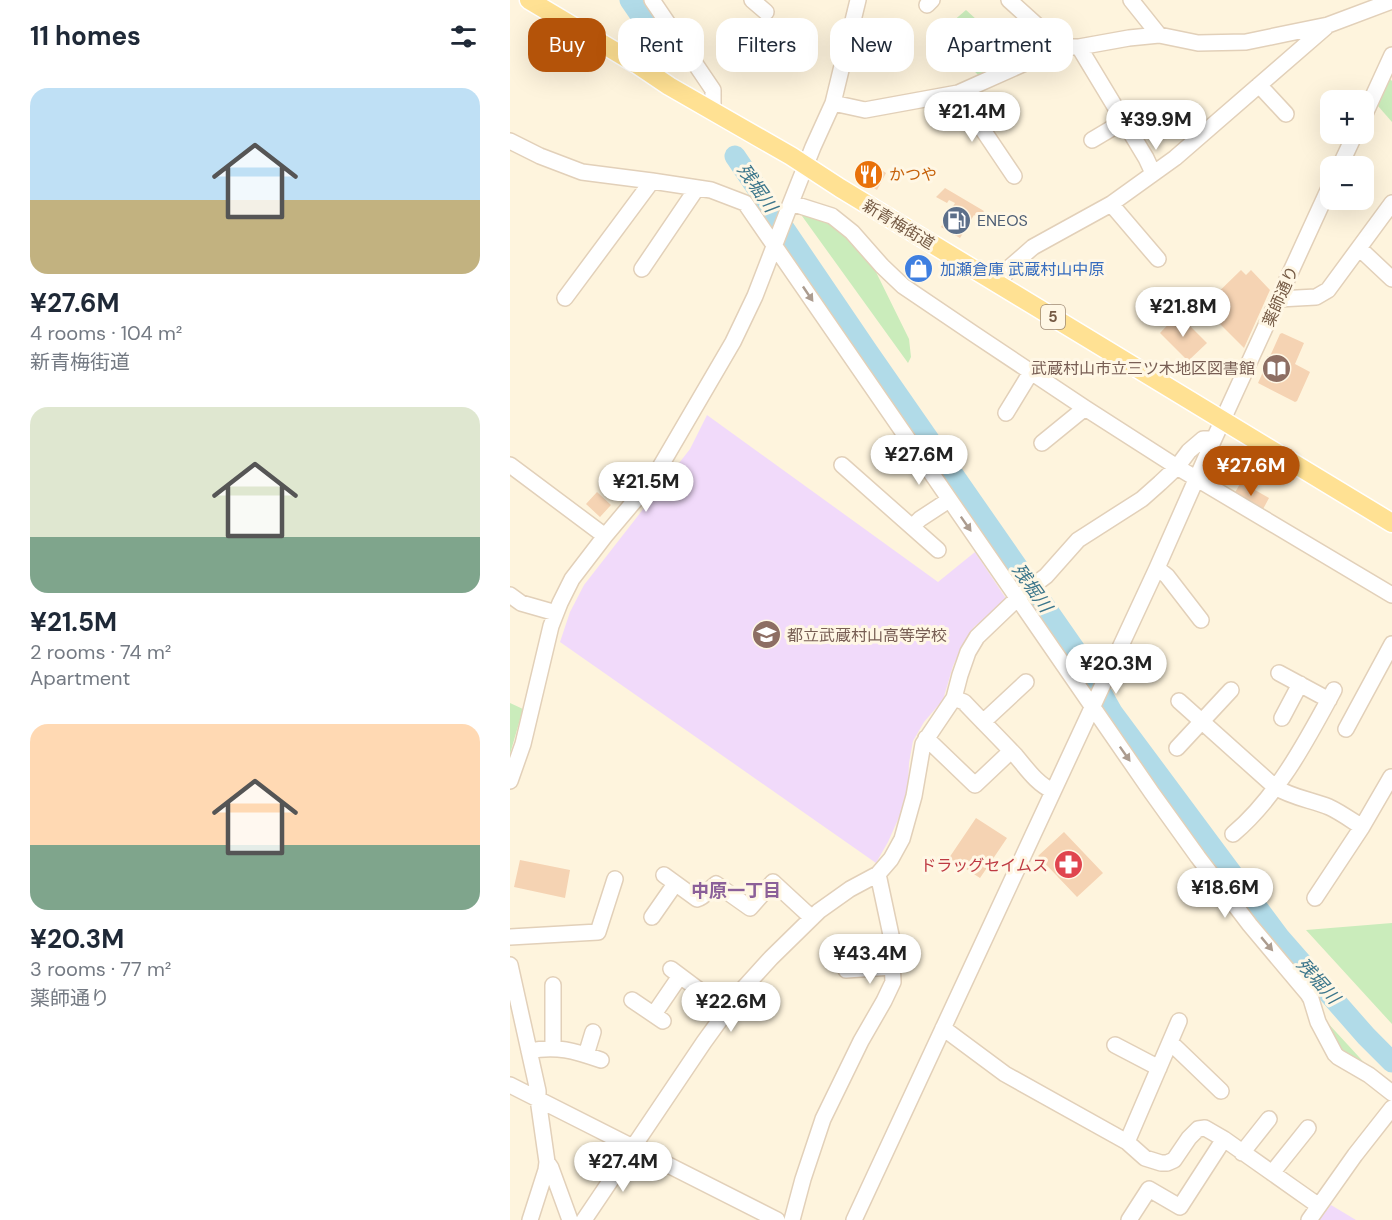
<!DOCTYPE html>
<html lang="en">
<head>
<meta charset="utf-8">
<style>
	body { margin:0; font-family:"DM Sans","Noto Sans JP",sans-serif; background:#f6f6f7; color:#1f2937; height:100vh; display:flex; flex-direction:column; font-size:22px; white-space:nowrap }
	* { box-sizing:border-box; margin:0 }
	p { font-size:20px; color:#747a83 }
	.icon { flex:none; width:33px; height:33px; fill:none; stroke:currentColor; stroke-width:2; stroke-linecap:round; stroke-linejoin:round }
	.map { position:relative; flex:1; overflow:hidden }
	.details { display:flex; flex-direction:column; background:#fff; width:510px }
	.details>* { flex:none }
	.guide { position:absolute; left:18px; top:18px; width:570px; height:54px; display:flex; gap:12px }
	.buttons { position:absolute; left:810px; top:90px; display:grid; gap:12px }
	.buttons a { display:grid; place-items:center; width:54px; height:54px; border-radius:12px; background:#fff; box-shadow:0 6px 24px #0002; font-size:30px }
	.price { position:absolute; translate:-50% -51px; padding:0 14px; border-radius:21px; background:#fff; color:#222; font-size:20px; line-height:39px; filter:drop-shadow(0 2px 3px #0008) }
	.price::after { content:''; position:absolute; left:50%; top:36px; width:18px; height:14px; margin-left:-9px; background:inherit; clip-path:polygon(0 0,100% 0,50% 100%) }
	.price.current { background:#b45309; color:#fff }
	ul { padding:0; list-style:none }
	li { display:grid; align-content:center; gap:12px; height:318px; padding:0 30px }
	li span { display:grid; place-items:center; height:186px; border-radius:18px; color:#555 }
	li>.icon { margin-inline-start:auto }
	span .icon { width:108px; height:108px; fill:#fffc; stroke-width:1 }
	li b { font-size:26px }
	h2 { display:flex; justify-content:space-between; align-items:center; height:72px; padding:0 30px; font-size:26px }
	.chip { padding:0 21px; border-radius:18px; background:#fff; box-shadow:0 6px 24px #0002; font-size:21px; line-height:54px }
	.chip.current { background:#b45309; color:#fff }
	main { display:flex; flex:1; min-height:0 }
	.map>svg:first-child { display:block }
	.education { fill:#f1dafa }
	.green { fill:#caecbb }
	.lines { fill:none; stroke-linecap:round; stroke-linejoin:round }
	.river { stroke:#b1dbe8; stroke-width:21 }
	.building { fill:#f5d3b3 }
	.minor-casing { stroke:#e2d0b9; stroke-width:18 }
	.major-casing { stroke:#fff; stroke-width:21 }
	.minor { stroke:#fff; stroke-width:15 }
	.major { stroke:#ffe193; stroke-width:18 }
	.oneway { fill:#ac9c8f }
	.labels { text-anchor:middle; stroke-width:6; stroke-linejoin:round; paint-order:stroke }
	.shield { fill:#fff7e5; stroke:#9e8974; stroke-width:1.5 }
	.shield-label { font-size:15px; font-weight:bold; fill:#755a44 }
	.food-label { font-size:16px; fill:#c56008; stroke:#fff7e5; text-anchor:start }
	.service-label { font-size:16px; fill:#4e5e75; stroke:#fff7e5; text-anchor:start }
	.street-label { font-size:16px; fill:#755a44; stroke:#fff7e5 }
	.shop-label { font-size:16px; fill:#366cbe; stroke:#fff7e5; text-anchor:start }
	.education-label { font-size:16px; fill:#785e54; stroke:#fff7e5; text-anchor:end }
	.health-label { font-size:16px; fill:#be3a42; stroke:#fff7e5; text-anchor:end }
	.water-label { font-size:18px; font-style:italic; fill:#3c768b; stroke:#fff7e5 }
	.neighbourhood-label { font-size:18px; font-weight:bold; fill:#8b5f99; stroke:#fff7e5 }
</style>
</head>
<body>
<main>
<section class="details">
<h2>11 homes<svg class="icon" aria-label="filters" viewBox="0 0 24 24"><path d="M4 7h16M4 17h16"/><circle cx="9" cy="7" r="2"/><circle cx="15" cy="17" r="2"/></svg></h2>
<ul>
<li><span style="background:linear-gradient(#bfe0f5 60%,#c2b280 0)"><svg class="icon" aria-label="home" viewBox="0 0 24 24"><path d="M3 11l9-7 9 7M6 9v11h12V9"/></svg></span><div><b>¥27.6M</b><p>4 rooms · 104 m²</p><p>新青梅街道</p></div></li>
<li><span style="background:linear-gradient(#dfe7d0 70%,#7fa58c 0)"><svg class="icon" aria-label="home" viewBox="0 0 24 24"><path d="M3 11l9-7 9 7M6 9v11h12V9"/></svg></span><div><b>¥21.5M</b><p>2 rooms · 74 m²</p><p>Apartment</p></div></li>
<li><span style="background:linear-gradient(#ffd9b3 65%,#7fa58c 0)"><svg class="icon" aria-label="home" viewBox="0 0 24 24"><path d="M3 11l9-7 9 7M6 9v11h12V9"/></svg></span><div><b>¥20.3M</b><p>3 rooms · 77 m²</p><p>薬師通り</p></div></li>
</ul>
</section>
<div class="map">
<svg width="882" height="1220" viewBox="0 0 882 1220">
	<rect width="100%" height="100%" fill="#fef4dd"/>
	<path class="education" d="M197,415L428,582L465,552L497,600L464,627L453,644L443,666L433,700L414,722L403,741L399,763L398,787L390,815L378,842L366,863L50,642L60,612L74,585L180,449Z
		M821,1205L846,1220H809Z"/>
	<path class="green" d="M456,10L512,61L472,79L428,34Z
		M880,79L882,81V122L868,106Z
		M294,213L322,224L350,250L365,270L399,339L401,357L398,363L292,216Z
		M0,703L13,709L0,754Z
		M882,923V1024L796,930Z
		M815,1020L860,1069L832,1056Z"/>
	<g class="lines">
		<path class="river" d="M120,0L153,48
			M225,156L358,352L575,664L602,712L770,938L856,1036L882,1062"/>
	</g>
	<path class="building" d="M358,161L371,168L370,169L376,173L367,190L351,180L355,173L351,171Z
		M435,188L474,211L469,218L464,215L450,238L431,227L445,203L439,200L437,203L426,197Z
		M731,270L736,275L741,270L760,290L734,348L693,307Z
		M668,314L697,343L678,361L650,333Z
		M772,333L794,343L785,364L800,372L787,401L785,402L748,383L770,334Z
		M731,482L759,498L752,511L723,496Z
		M87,492L101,505L90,517L76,504Z
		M466,818L497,838L470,878L439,858Z
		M554,832L593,873L567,897L528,856Z
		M10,860L60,870L55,898L4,887Z"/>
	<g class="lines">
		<defs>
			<path id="minor" d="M142,0L203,90V111
				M242,0L256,12
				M499,0L551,47
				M621,0L649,35
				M417,5L422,0
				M569,47L636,158L643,173
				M749,85L776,114
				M448,93L504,176
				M323,103L355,110L448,93L551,47H569L619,38L649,35L688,43L736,42L818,25L882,1
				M854,116L882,55
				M582,140L614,121
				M0,141L30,156L72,172L142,181L201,190L235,203L642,793L688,857L740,925L798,994L801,999L808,1022L825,1054L828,1057L859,1075L882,1093
				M830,166L845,134
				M281,203L322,216L342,232L372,266L393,286L464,334L575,408L667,467L882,595
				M601,204L648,259
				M849,248L882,279
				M132,269L187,188
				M489,284L499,268L523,247L601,204L665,158L816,27
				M55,298L142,181
				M769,299L806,297L818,290L882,203
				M496,413L521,372
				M532,443L575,408
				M0,465L95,536
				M332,465L428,550
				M402,527L410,519L439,500
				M647,568L657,576L691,620
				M0,595L11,603L46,613
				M769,673L819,700
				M444,698L454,702C471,720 489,738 506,756C517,769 527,784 543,791
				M669,701L765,787C781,797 801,800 819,807C830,812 841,820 852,827
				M772,718L790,684
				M473,722L516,682
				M836,729L882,644
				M416,738L465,785L501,751
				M667,748L721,690
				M0,781L13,744L41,626L50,603L62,579L95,536L143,479L223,342L245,296L280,205L303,147L323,103L348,0
				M723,834C767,797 797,740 824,690
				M154,875L187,899C195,897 199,889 206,884L240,908L263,882L302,918
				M805,898L852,827L881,777
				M142,917L165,884
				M0,937L88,932L105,879
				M0,965L28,1091V1099L37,1162L36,1170L20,1220
				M161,969L217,1011
				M336,970L382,967
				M122,1000L153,1021
				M144,1014L170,976
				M433,1028L495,1074L617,1142L635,1158L651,1163H657L664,1160L679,1138L688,1129L695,1128L714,1139
				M660,1042L711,1091
				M605,1045L649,1068
				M43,1048V985
				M19,1051C46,1045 65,1051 91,1060
				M76,1055L83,1032
				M0,1085L267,1220
				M617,1142L669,1021
				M732,1153L759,1119
				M37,1162L41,1168L60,1220
				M762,1173L798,1128
				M74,1220L194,1042L231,991L261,958L309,911L340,889L368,874L381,859L392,839L404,796L413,744L444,698L450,675L458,652L467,637L512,594L536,576L568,540L632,499L650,483L667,467L679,451L693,439H704
				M282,1220L293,1179L313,1119L351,1041L374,1001L383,982L381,935L368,874
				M344,1220L647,568L704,439L820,186
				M619,1220L639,1189L670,1207L714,1139L809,1206
				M799,1220L845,1155L882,1108"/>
			<path id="major" d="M19,0L128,65L159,86L281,156L330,188L882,523"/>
		</defs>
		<use href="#minor" class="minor-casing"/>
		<use href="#major" class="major-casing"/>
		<use href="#minor" class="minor"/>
		<use href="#major" class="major"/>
	</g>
	<defs><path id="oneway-solid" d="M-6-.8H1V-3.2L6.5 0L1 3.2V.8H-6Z" transform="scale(1.5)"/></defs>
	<g class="oneway">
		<use href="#oneway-solid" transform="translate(298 294) rotate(56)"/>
		<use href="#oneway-solid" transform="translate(456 524) rotate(55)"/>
		<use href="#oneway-solid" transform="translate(615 754) rotate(55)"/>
		<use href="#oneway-solid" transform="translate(757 944) rotate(50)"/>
	</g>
	<defs>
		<symbol id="restaurant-disc" viewBox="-11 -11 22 22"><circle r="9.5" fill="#e8710a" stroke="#fff7e5"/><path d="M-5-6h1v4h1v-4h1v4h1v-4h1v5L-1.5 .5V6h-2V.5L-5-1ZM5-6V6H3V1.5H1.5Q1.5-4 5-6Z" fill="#fff"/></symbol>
		<symbol id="fuel-disc" viewBox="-11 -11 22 22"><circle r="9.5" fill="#5c6f8a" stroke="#fff7e5"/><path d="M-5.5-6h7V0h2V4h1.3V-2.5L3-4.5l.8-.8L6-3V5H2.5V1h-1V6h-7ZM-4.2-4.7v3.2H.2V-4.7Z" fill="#fff"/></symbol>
		<symbol id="shop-disc" viewBox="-11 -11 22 22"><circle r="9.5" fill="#3f7fe0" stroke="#fff7e5"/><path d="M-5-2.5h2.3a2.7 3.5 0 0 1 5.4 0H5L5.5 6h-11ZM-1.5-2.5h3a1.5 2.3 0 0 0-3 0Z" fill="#fff"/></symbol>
		<symbol id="library-disc" viewBox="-11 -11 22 22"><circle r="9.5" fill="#8d6e63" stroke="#fff7e5"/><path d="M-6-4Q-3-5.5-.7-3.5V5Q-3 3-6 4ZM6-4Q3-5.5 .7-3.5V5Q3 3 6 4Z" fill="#fff"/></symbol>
		<symbol id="school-disc" viewBox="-11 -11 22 22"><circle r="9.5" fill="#8d6e63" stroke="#fff7e5"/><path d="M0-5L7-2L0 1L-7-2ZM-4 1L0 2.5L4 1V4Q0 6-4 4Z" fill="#fff"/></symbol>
		<symbol id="pharmacy-disc" viewBox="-11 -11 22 22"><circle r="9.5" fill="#e0444e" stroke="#fff7e5"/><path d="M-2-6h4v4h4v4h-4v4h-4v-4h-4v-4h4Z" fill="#fff"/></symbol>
	</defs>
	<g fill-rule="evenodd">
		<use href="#restaurant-disc" x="342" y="158" width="33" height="33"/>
		<use href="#fuel-disc" x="430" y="204" width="33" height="33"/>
		<use href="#shop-disc" x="392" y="252" width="33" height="33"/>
		<use href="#library-disc" x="750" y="352" width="33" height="33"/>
		<use href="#school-disc" x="240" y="618" width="33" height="33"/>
		<use href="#pharmacy-disc" x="542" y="848" width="33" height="33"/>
	</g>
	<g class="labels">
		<rect class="shield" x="531" y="305" width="24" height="24" rx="4.5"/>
		<g class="shield-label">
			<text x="543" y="322">5</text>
		</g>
		<g class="food-label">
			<text x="379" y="180">かつや</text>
		</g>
		<g class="service-label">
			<text x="467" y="226">ENEOS</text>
		</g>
		<g class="street-label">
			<text transform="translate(389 224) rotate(31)" y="6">新青梅街道</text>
			<text transform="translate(770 296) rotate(-66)" y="6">薬師通り</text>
		</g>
		<g class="shop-label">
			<text x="430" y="275">加瀬倉庫 武蔵村山中原</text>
		</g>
		<g class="education-label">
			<text x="745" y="374">武蔵村山市立三ツ木地区図書館</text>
			<text x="277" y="641" text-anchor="start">都立武蔵村山高等学校</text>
		</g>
		<g class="health-label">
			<text x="538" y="871">ドラッグセイムス</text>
		</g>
		<g class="water-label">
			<text transform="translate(247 188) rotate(55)" y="6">残堀川</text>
			<text transform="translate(522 588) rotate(55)" y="6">残堀川</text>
			<text transform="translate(808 981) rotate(48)" y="6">残堀川</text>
		</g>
		<g class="neighbourhood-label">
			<text x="226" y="897">中原一丁目</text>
		</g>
	</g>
</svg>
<div class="buttons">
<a>+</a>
<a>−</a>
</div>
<b class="price" style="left:462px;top:143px">¥21.4M</b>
<b class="price" style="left:646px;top:151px">¥39.9M</b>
<b class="price" style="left:673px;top:338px">¥21.8M</b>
<b class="price" style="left:409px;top:486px">¥27.6M</b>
<b class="price current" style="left:741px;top:497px">¥27.6M</b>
<b class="price" style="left:136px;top:513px">¥21.5M</b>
<b class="price" style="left:606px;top:695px">¥20.3M</b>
<b class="price" style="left:715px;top:919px">¥18.6M</b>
<b class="price" style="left:360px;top:985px">¥43.4M</b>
<b class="price" style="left:221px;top:1033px">¥22.6M</b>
<b class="price" style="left:113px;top:1193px">¥27.4M</b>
<div class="guide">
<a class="chip current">Buy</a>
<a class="chip">Rent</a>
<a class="chip">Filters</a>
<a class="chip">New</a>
<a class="chip">Apartment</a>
</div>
</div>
</main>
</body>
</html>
